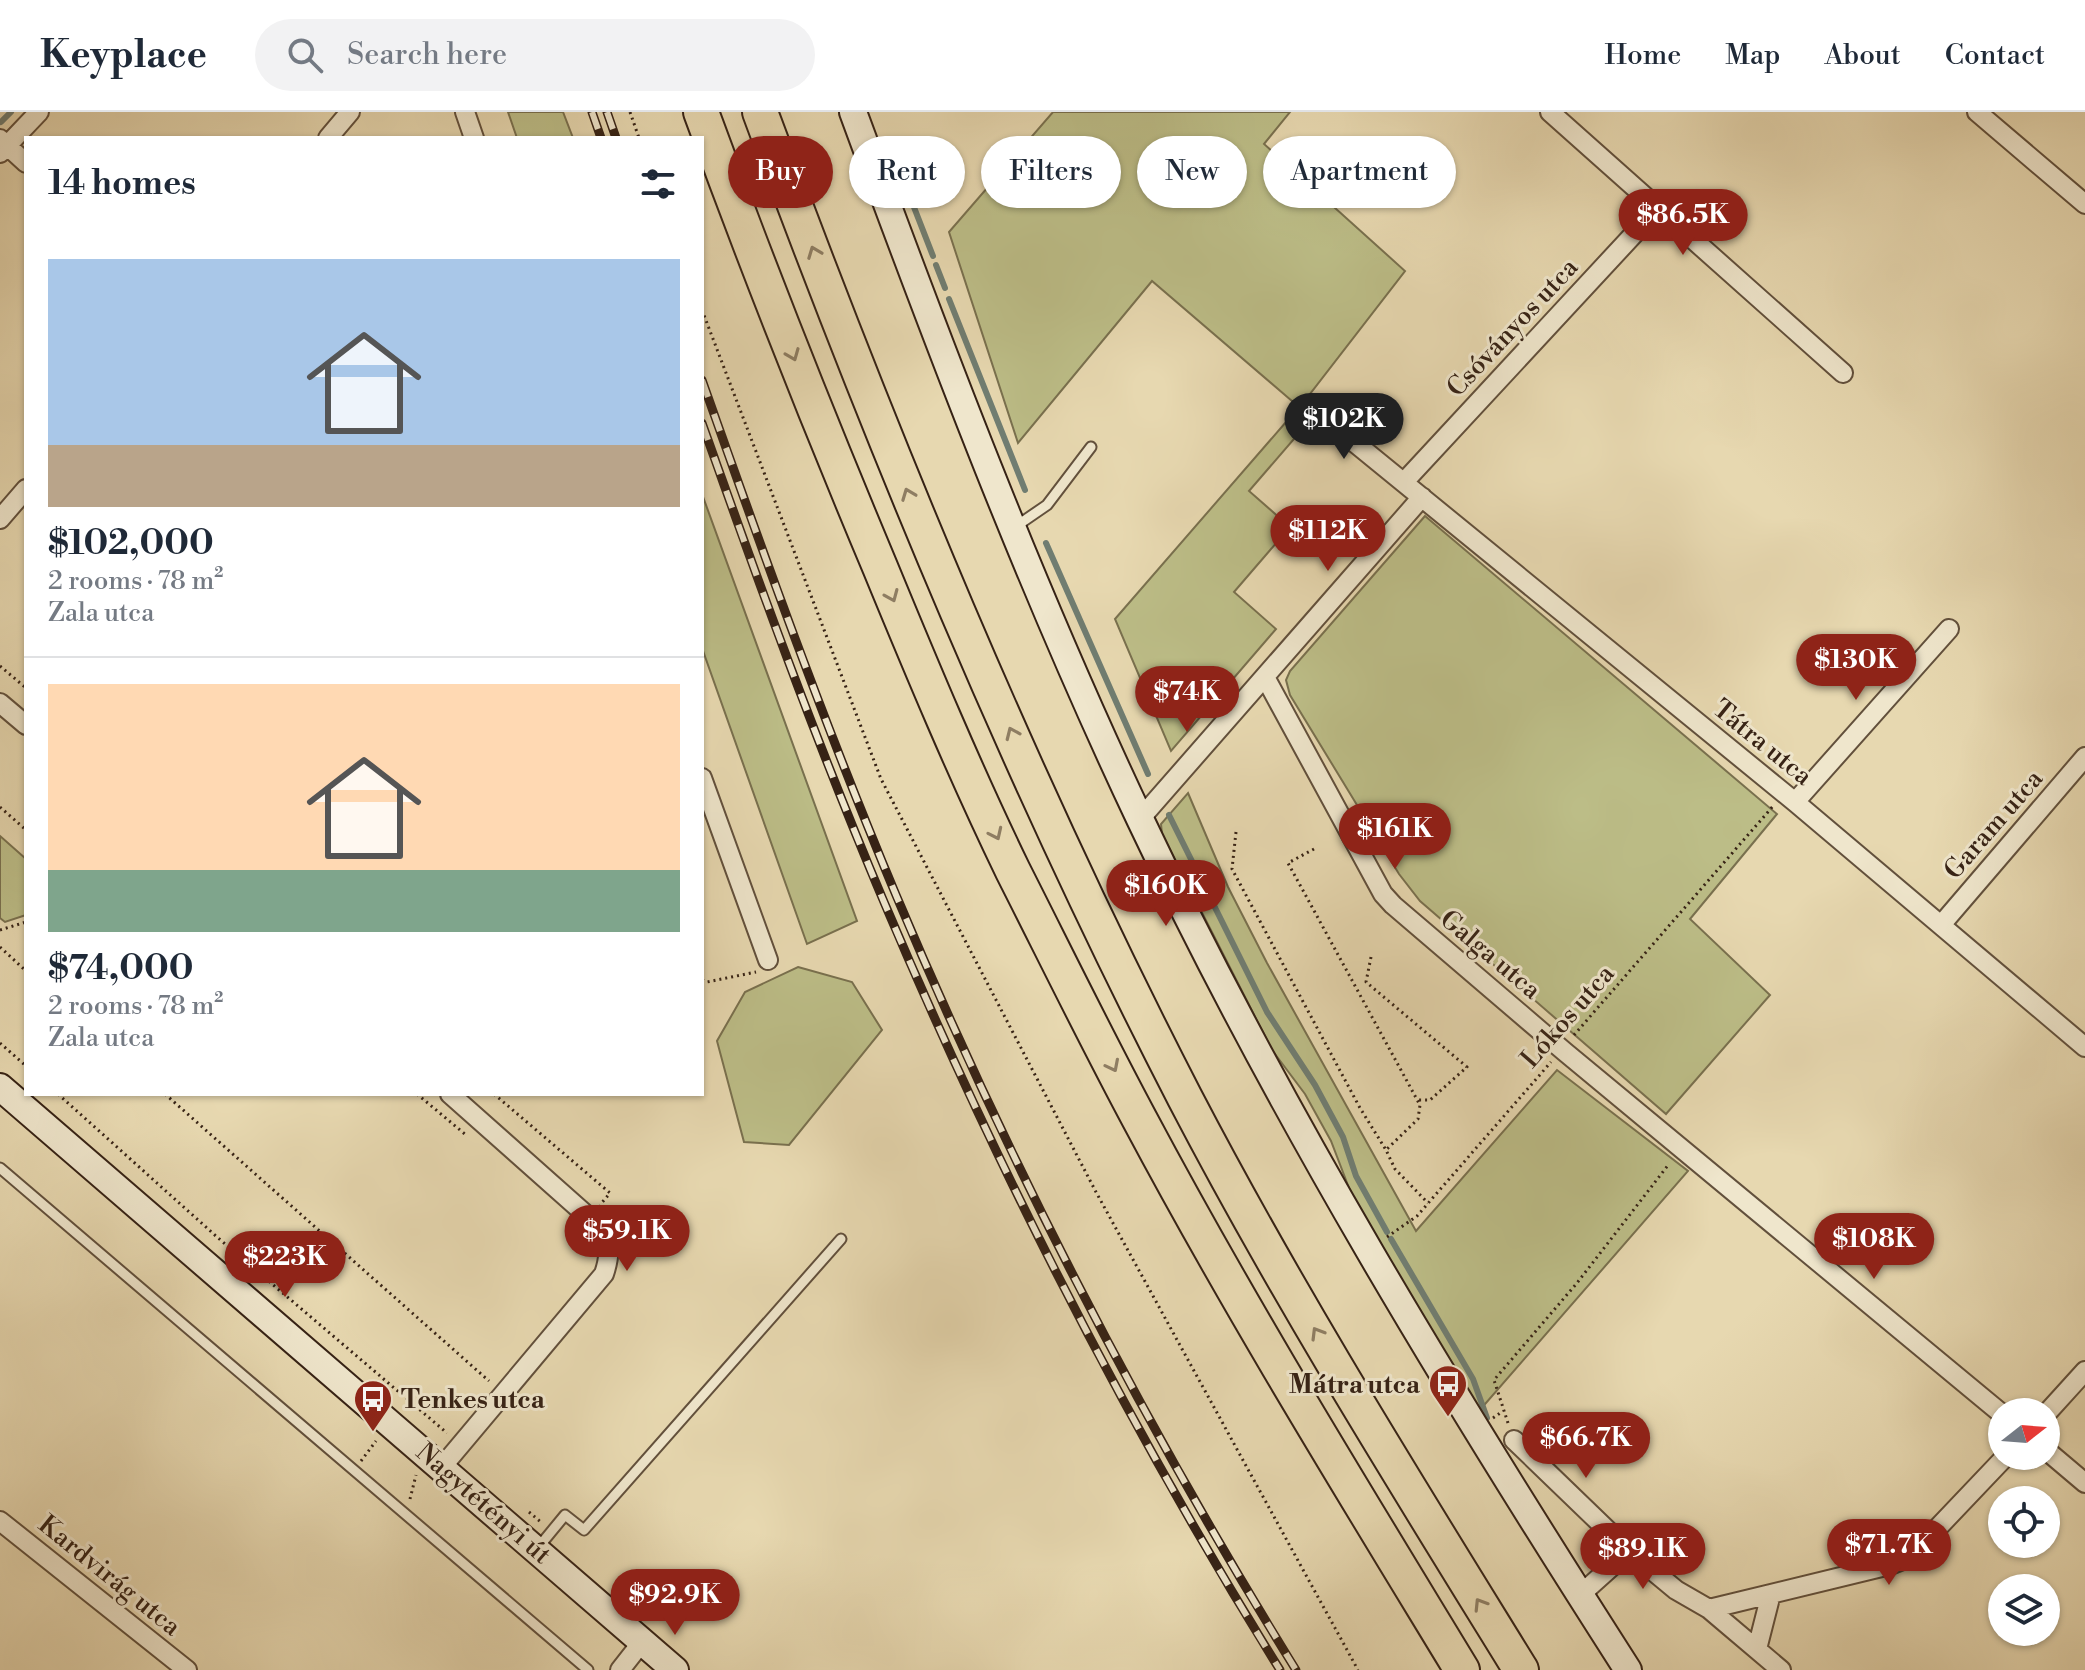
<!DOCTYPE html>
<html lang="en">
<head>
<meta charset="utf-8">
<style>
	body { margin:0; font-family:"Libre Bodoni",serif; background:#f2f2f3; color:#1f2937; height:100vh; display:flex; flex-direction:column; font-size:30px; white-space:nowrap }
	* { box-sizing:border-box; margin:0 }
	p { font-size:26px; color:#747a83 }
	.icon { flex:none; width:44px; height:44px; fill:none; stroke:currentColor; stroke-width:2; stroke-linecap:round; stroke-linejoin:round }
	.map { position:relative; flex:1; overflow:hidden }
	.details { position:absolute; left:24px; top:24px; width:680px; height:960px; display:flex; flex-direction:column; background:#fff; border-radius:0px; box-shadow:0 2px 6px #0004 }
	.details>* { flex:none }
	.hud { position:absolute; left:728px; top:24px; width:760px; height:72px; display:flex; gap:16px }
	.needle { width:52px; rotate:73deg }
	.buttons { position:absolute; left:1988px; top:1286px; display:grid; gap:16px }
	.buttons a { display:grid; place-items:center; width:72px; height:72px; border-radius:50%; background:#fff; box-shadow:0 2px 6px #0004; font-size:40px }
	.price { position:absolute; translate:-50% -68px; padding:0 18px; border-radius:28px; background:#8f2418; color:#fff; font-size:26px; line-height:52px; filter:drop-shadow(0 2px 4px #0008) }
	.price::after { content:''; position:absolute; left:50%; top:48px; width:24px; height:18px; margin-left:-12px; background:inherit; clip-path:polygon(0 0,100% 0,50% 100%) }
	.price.active { background:#222; color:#fff }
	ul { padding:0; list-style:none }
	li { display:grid; align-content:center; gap:16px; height:424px; padding:0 24px }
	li+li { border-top:2px solid #e0e1e3 }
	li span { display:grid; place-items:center; height:248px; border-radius:0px; color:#555 }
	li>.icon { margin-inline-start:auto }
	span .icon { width:144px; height:144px; fill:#fffc; stroke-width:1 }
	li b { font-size:34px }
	h2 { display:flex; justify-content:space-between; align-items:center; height:96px; padding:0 24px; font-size:34px }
	.chip { padding:0 28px; border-radius:36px; background:#fff; box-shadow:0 2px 6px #0004; font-size:28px; line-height:72px }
	.chip.active { background:#8f2418; color:#fff }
	header { display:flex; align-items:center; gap:48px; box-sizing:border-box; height:112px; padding:0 40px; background:#fff; border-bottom:2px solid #e0e1e3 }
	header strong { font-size:38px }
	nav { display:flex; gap:44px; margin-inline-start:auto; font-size:28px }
	.search { width:560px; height:72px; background:#f2f2f3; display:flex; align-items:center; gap:20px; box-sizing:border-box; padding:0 28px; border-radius:44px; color:#747a83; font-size:30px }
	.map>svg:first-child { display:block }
	.green { fill:#bcbd87; stroke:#79704e; stroke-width:2 }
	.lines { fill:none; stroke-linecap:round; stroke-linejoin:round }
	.stream { stroke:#707d71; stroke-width:6 }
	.lane-casing { stroke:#62503c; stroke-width:13 }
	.street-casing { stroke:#62503c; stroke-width:22 }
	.secondary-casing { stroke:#362215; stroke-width:30 }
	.highway-casing { stroke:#362215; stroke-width:38 }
	.path { stroke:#362215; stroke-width:3; stroke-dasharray:2 4; stroke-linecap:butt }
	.lane { stroke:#efe6cc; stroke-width:9 }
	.street { stroke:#efe6cc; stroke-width:18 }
	.secondary { stroke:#efe6cc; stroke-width:26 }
	.highway { stroke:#e7d8b0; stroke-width:34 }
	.rail-casing { stroke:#362215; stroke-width:9 }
	.rail { stroke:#efe6cc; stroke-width:6; stroke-dasharray:18; stroke-linecap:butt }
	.oneway { stroke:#8e7d62 }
	.labels { text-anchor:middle; stroke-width:6; stroke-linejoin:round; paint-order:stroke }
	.street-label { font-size:26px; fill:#362215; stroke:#efe6cc }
	.poi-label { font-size:26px; font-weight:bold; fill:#362215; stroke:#efe6cc; text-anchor:end }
</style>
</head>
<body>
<header>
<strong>Keyplace</strong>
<div class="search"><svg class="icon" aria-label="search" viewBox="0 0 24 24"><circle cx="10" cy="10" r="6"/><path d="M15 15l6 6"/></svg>Search here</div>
<nav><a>Home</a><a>Map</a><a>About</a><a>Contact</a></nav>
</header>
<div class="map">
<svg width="2085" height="1558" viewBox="0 0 2085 1558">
	<rect width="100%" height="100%" fill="#e7d8b0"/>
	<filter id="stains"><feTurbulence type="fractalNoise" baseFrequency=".0025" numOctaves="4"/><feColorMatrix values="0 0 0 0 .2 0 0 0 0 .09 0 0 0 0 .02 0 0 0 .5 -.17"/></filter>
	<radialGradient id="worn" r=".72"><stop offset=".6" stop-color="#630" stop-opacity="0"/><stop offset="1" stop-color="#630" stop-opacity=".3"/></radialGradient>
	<path class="green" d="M508,0H563L573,26H517Z
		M1053,0H1290L1264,32L1405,159L1300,295L1312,306L1249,379L1290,415L1234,480L1276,517L1171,639L1115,507L1299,295L1152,169L1018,331L949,120Z
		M702,382L857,809L807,832L702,536Z
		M1425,404L1777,702L1690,807L1770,883L1666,1002L1420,789L1399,762L1290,583L1286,568L1290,559Z
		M1188,681L1228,775L1267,851L1416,1119L1557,958L1688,1059L1479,1299L1354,1089L1331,1029L1305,982L1272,938L1162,722L1161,712Z
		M0,724L26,747V803L5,810L0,806Z
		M798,855L852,870L882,918L789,1033L744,1030L717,929L745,880Z"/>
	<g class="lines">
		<path class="stream" d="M1,10L11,0
			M903,67L933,144
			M936,153L945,176
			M949,187L1025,378
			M1046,431L1148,662
			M1169,703L1267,900L1315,973L1343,1025L1356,1064L1387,1120
			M1391,1127L1473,1267L1487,1306"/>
		<defs>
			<path id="lane" d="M1015,415L1047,393L1091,335
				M0,1056L588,1558
				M537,1437L565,1403L584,1418L841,1127"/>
			<path id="street" d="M465,0L474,26
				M1550,0L1843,261
				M1977,0L2085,92
				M328,26L350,0
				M0,27L26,51
				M0,41L39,0
				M1311,295L1795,690L2085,935
				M1404,370L1659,95
				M0,407L26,377
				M1265,565L1383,782L1393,793L1565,940L2002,1302
				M0,591L26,613
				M702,666L768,848
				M1795,690L1949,517
				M1140,707L1422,385
				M1941,813L2085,645
				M2046,1302L2085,1259
				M1514,1328L1629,1439
				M2046,1338L2085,1371
				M442,1355L604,1162C610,1144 610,1134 602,1117L450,982
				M0,1409L187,1558
				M1580,1483L1629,1439L1676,1478L1709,1497L1781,1558
				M1709,1497L1890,1453L1910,1445L2006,1344
				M1757,1537L1771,1482
				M620,1558L642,1530"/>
			<path id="secondary" d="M853,0C941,239 1031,477 1140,707C1280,1003 1451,1282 1628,1558
				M0,975L675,1558"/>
			<path id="highway" d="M701,0C757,153 817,305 880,455C922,557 965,660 1013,759C1055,842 1096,926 1140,1008C1240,1196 1352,1377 1462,1558
				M760,0C884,335 1021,668 1185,986C1287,1182 1405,1370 1521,1558"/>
		</defs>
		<use href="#lane" class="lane-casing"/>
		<use href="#street" class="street-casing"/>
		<use href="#secondary" class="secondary-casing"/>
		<use href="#highway" class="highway-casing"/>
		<path class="path" d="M630,0L639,26
			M702,198L881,667L1096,1080L1358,1558
			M0,554L26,576
			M0,695L26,718
			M1236,720L1232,757L1360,996L1386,1038
			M1314,737L1288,751L1420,993L1418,1007L1386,1038L1395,1057L1428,1091
			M0,818L26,810
			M0,835L26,859
			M1371,845L1366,870L1467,955L1430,988H1417
			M702,868L707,870L756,860
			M1574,923L1774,693
			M0,931L26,954
			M58,982L217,1125L447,1321
			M165,982L489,1269
			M417,982L466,1023
			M494,982L610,1081L600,1093
			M1387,1125L1417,1104L1551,950
			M1493,1306L1503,1299
			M1508,1311L1494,1268L1577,1171L1669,1052
			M361,1349L376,1329
			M410,1387L416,1363
			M529,1400L542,1411"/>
		<use href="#lane" class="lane"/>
		<use href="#street" class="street"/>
		<use href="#secondary" class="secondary"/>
		<use href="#highway" class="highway"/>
		<defs>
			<path id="rail" d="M592,0L601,26
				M607,0L616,26
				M702,268C763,441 825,614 896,783C1009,1051 1143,1311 1296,1558
				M702,311C759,472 817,632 884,790C996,1054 1128,1314 1280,1558"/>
		</defs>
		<use href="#rail" class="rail-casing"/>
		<use href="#rail" class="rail"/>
	</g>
	<defs><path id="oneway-chevron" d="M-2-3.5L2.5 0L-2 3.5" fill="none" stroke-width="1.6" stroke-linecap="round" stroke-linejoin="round" transform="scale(2)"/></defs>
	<g class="oneway">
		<use href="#oneway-chevron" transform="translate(814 140) rotate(-111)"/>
		<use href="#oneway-chevron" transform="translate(793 243) rotate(68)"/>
		<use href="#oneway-chevron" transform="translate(908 382) rotate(-111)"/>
		<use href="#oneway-chevron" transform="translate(892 484) rotate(67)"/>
		<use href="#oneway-chevron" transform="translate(1012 621) rotate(-114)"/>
		<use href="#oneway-chevron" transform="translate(996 722) rotate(65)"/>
		<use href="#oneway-chevron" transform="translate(1113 954) rotate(63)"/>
		<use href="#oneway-chevron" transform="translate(1317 1221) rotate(-121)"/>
		<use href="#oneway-chevron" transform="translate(1480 1492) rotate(-122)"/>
	</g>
	<defs>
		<symbol id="bus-pin" viewBox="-11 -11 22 30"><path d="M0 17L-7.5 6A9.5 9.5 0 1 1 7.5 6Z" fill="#8f2418" stroke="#efe6cc"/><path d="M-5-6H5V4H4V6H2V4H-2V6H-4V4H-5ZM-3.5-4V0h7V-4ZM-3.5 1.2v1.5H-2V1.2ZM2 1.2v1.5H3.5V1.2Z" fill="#fff"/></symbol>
	</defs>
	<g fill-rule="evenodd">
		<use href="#bus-pin" x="1426" y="1250" width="44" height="60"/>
		<use href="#bus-pin" x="351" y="1265" width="44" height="60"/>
	</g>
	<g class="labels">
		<g class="street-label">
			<text transform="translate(1512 215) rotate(-47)" y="9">Csóványos utca</text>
			<text transform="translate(1763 630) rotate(39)" y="9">Tátra utca</text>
			<text transform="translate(1993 712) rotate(-49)" y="9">Garam utca</text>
			<text transform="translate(1491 842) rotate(40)" y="9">Galga utca</text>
			<text transform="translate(1567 904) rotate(-49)" y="9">Lókos utca</text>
			<text transform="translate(484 1391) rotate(41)" y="9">Nagytétényi út</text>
			<text transform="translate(110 1463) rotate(39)" y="9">Kardvirág utca</text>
		</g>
		<g class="poi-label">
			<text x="1420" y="1281">Mátra utca</text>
			<text x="401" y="1296" text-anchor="start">Tenkes utca</text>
		</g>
	</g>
	<rect width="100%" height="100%" filter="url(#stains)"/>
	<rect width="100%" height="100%" fill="url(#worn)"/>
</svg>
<div class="buttons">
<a><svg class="needle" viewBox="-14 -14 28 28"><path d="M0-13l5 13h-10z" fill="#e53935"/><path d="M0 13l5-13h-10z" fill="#747a83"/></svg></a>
<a><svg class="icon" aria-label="locate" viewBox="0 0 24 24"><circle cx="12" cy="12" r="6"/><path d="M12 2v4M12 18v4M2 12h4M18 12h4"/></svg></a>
<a><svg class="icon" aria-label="layers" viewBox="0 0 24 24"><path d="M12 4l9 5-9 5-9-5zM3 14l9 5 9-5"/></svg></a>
</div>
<b class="price" style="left:1683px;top:145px">$86.5K</b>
<b class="price active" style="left:1344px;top:349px">$102K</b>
<b class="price" style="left:1328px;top:461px">$112K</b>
<b class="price" style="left:1856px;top:590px">$130K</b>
<b class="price" style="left:1187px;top:622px">$74K</b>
<b class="price" style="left:1395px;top:759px">$161K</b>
<b class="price" style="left:1166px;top:816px">$160K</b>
<b class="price" style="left:627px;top:1161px">$59.1K</b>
<b class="price" style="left:1874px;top:1169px">$108K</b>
<b class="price" style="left:285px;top:1187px">$223K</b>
<b class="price" style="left:1586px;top:1368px">$66.7K</b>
<b class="price" style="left:1889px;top:1475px">$71.7K</b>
<b class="price" style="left:1643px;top:1479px">$89.1K</b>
<b class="price" style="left:675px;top:1525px">$92.9K</b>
<div class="hud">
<a class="chip active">Buy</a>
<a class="chip">Rent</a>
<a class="chip">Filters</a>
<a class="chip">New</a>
<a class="chip">Apartment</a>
</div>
<section class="details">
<h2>14 homes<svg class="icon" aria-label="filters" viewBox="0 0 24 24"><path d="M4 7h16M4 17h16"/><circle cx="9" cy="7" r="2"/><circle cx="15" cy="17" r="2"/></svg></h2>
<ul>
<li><span style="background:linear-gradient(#a9c7e8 75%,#b9a48a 0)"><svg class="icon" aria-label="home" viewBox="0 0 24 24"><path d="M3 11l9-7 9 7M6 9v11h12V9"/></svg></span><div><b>$102,000</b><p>2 rooms · 78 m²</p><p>Zala utca</p></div></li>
<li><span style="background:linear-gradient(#ffd9b3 75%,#7fa58c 0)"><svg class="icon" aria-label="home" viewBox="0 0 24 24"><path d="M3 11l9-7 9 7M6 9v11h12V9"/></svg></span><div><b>$74,000</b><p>2 rooms · 78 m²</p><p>Zala utca</p></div></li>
</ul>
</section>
</div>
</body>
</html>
